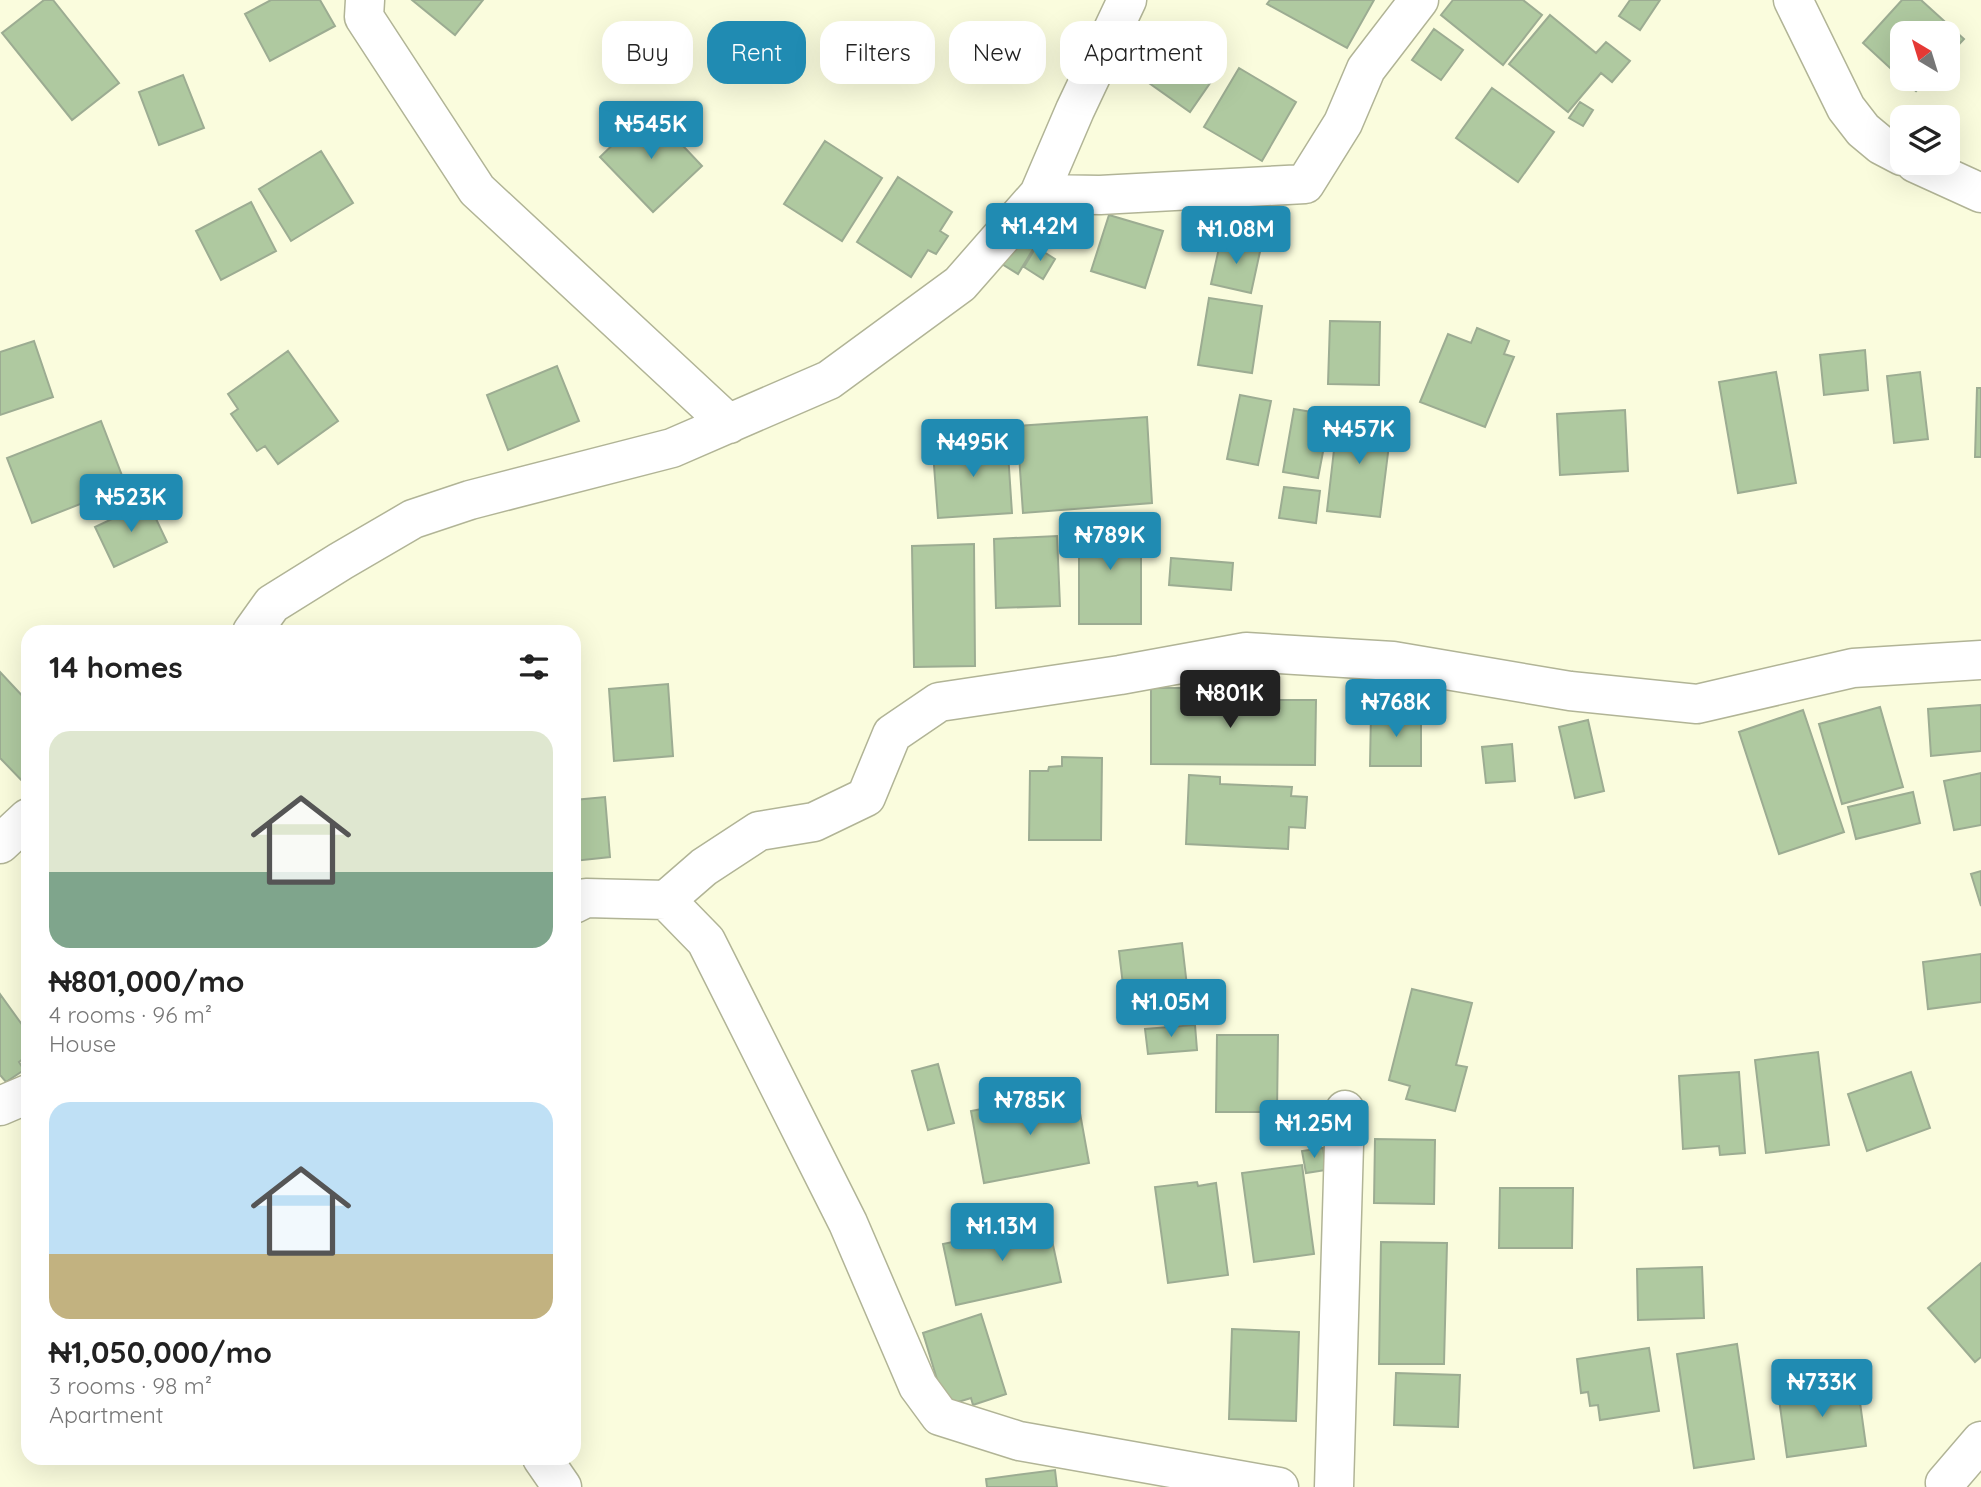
<!DOCTYPE html>
<html lang="en">
<head>
<meta charset="utf-8">
<style>
	body { margin:0; font-family:Quicksand,sans-serif; background:#f6f6f6; color:#222; height:100vh; display:flex; flex-direction:column; font-size:26px; white-space:nowrap }
	* { box-sizing:border-box; margin:0 }
	p { font-size:23px; color:#767676 }
	.icon { flex:none; width:38px; height:38px; fill:none; stroke:currentColor; stroke-width:2; stroke-linecap:round; stroke-linejoin:round }
	.map { position:relative; flex:1; overflow:hidden }
	.side { position:absolute; left:21px; top:625px; width:560px; height:840px; display:flex; flex-direction:column; background:#fff; border-radius:21px; box-shadow:0 7px 28px #0002 }
	.side>* { flex:none }
	.banner { position:absolute; left:602px; top:21px; width:665px; height:63px; display:flex; gap:14px }
	.needle { width:46px; rotate:322deg }
	.fabs { position:absolute; left:1890px; top:21px; display:grid; gap:14px }
	.fabs a { display:grid; place-items:center; width:70px; height:70px; border-radius:14px; background:#fff; box-shadow:0 7px 28px #0002; font-size:35px }
	.price { position:absolute; translate:-50% -60px; padding:0 16px; border-radius:7px; background:#208bb2; color:#fff; font-size:23px; line-height:46px; filter:drop-shadow(0 2px 4px #0008) }
	.price::after { content:''; position:absolute; left:50%; top:42px; width:21px; height:16px; margin-left:-10px; background:inherit; clip-path:polygon(0 0,100% 0,50% 100%) }
	.price.on { background:#222; color:#fff }
	ul { padding:0; list-style:none }
	li { display:grid; align-content:center; gap:14px; height:371px; padding:0 28px }
	li span { display:grid; place-items:center; height:217px; border-radius:21px; color:#555 }
	li>.icon { margin-inline-start:auto }
	span .icon { width:126px; height:126px; fill:#fffc; stroke-width:1 }
	li b { font-size:30px }
	h2 { display:flex; justify-content:space-between; align-items:center; height:84px; padding:0 28px; font-size:30px }
	.chip { padding:0 24px; border-radius:21px; background:#fff; box-shadow:0 7px 28px #0002; font-size:24px; line-height:63px }
	.chip.on { background:#208bb2; color:#fff }
	.map>svg:first-child { display:block }
	.building { fill:#afc9a0; stroke:#9cac92; stroke-width:2 }
	.lines { fill:none; stroke-linecap:round; stroke-linejoin:round }
	.minor-casing { stroke:#b1b496; stroke-width:41 }
	.minor { stroke:#fff; stroke-width:38 }
</style>
</head>
<body>
<div class="map">
<svg width="1981" height="1487" viewBox="0 0 1981 1487">
	<rect width="100%" height="100%" fill="#fafcdd"/>
	<path class="building" d="M44,0H53L119,83L72,120L2,33Z
		M271,0H320L335,26L270,61L245,14Z
		M412,0H483L455,35Z
		M1270,0H1374L1347,48L1267,4Z
		M1453,0H1523L1542,15L1503,65L1441,15Z
		M1630,0H1660L1640,30L1619,16Z
		M1902,0H1921L1964,39L1948,56V33H1902V79L1863,43Z
		M1550,15L1596,53L1606,42L1630,61L1612,82L1601,73L1568,112L1509,64Z
		M1167,23L1224,63L1190,112L1132,71Z
		M1434,29L1463,50L1441,80L1412,60Z
		M1239,68L1296,102L1262,161L1204,127Z
		M183,75L204,128L159,145L139,92Z
		M1902,79H1927L1916,91Z
		M1492,88L1554,132L1518,182L1456,138Z
		M1580,102L1593,110L1583,126L1569,118Z
		M649,110L702,166L653,212L600,157Z
		M825,141L882,178L842,241L784,204Z
		M321,151L353,203L291,241L259,189Z
		M898,177L952,212L940,231L948,236L936,254L928,250L911,277L857,242Z
		M251,202L276,251L221,280L196,231Z
		M1109,215L1163,231L1145,288L1091,271Z
		M1013,233L1035,246L1018,274L997,261Z
		M1221,239L1261,247L1251,293L1211,284Z
		M1036,247L1055,259L1043,279L1024,267Z
		M1209,298L1262,306L1252,373L1198,365Z
		M1330,321L1380,322L1379,385L1328,384Z
		M1477,328L1509,341L1504,354L1514,357L1485,427L1420,402L1448,334L1471,343Z
		M34,341L53,397L0,415V352Z
		M1865,350L1868,390L1824,395L1820,355Z
		M288,351L338,421L278,464L265,446L257,451L231,414L238,409L228,394Z
		M557,366L579,421L508,450L487,395Z
		M1776,372L1796,483L1738,493L1719,382Z
		M1920,372L1928,439L1894,443L1887,376Z
		M1977,388H1981V457H1975Z
		M1240,395L1271,401L1258,465L1227,459Z
		M1294,409L1330,415L1318,478L1283,472Z
		M1625,410L1628,471L1560,475L1557,414Z
		M1338,415L1392,421L1380,517L1327,511Z
		M1147,417L1152,503L1023,513L1017,426Z
		M101,421L126,486L32,523L7,458Z
		M1007,438L1012,513L938,518L933,452L955,450V442Z
		M1284,487L1320,491L1316,523L1279,518Z
		M148,502L167,542L114,567L95,527Z
		M1079,521H1141V624H1079Z
		M1057,536L1060,606L996,608L994,539Z
		M974,544L975,666L914,667L912,546Z
		M1171,558L1233,563L1231,590L1169,585Z
		M0,672L28,702V787L0,758Z
		M668,684L673,756L614,761L609,689Z
		M1151,688H1208V706L1252,705V700H1316L1315,765L1151,764Z
		M1981,705V751L1931,756L1928,709Z
		M1880,707L1903,787L1842,804L1819,724Z
		M1803,710L1844,832L1779,854L1739,732Z
		M1371,712H1421V766H1370Z
		M1588,720L1604,791L1575,798L1559,727Z
		M1512,744L1515,781L1486,783L1482,747Z
		M1062,757L1102,758L1101,840H1029L1030,771H1048L1049,767L1062,766Z
		M1981,773V825L1954,830L1944,781Z
		M1189,775L1220,777V784L1292,787L1291,796L1307,797L1305,828L1289,827L1288,849L1186,844Z
		M1913,792L1920,823L1856,839L1848,807Z
		M605,797L610,857L574,861V800Z
		M1981,871V906L1971,874Z
		M1182,943L1190,1012L1127,1019L1119,951Z
		M1981,954V1002L1928,1009L1923,962Z
		M1412,989L1472,1003L1456,1065L1467,1067L1455,1111L1406,1099L1410,1086L1389,1080Z
		M0,994L28,1033V1055L19,1062L24,1070L6,1082L0,1075Z
		M1195,1025L1197,1050L1148,1054L1145,1029Z
		M1217,1035H1278L1277,1112H1216Z
		M1818,1052L1829,1145L1766,1153L1755,1060Z
		M938,1064L954,1123L928,1130L912,1071Z
		M1739,1072L1745,1153L1720,1155L1719,1146L1683,1149L1679,1076Z
		M1911,1072L1930,1128L1867,1151L1848,1094Z
		M1076,1091L1089,1163L984,1183L971,1111Z
		M1375,1139L1435,1140L1434,1204L1374,1203Z
		M1323,1148L1326,1170L1306,1173L1302,1151Z
		M1302,1165L1314,1254L1254,1262L1242,1173Z
		M1197,1182L1198,1186L1216,1183L1228,1275L1168,1283L1155,1187Z
		M1500,1188H1573L1572,1248H1499Z
		M1048,1222L1061,1282L956,1305L943,1244Z
		M1381,1242L1447,1243L1444,1364H1379Z
		M1981,1263V1357L1975,1362L1928,1308Z
		M1702,1267L1704,1318L1638,1320L1637,1269Z
		M981,1314L1006,1394L973,1405L971,1398L945,1406L923,1333Z
		M1232,1329L1299,1332L1296,1421L1229,1419Z
		M1737,1344L1754,1459L1694,1468L1677,1354Z
		M1649,1348L1659,1411L1600,1420L1598,1405L1590,1406L1588,1392L1581,1393L1577,1359Z
		M1396,1373L1460,1375L1458,1427L1394,1425Z
		M1857,1381L1866,1446L1787,1457L1778,1392Z
		M1055,1470L1057,1487H987L986,1479Z"/>
	<g class="lines">
		<defs>
			<path id="minor" d="M365,0L364,17L477,190L729,424
				M1793,0L1846,108L1863,130L1881,145L1902,156
				M1915,163L1981,193
				M1039,194L1075,110L1127,0
				M252,632L272,604L341,561L413,519L470,500L672,448L829,380L960,284L1039,194L1100,195L1305,184L1343,123L1366,69L1419,0
				M0,844L28,818
				M666,900L704,867L759,831L814,822L866,797L892,734L939,702L1120,675L1246,652L1393,661L1570,691L1697,704L1853,668L1981,660
				M574,904L586,898L666,900L706,941L848,1223L918,1386L940,1416L1019,1441L1279,1487
				M0,1106L28,1094
				M542,1458L562,1487
				M1334,1487L1345,1110
				M1946,1487L1945,1483L1981,1441"/>
		</defs>
		<use href="#minor" class="minor-casing"/>
		<use href="#minor" class="minor"/>
	</g>
</svg>
<div class="fabs">
<a><svg class="needle" viewBox="-14 -14 28 28"><path d="M0-13l5 13h-10z" fill="#e53935"/><path d="M0 13l5-13h-10z" fill="#767676"/></svg></a>
<a><svg class="icon" aria-label="layers" viewBox="0 0 24 24"><path d="M12 4l9 5-9 5-9-5zM3 14l9 5 9-5"/></svg></a>
</div>
<b class="price" style="left:651px;top:161px">₦545K</b>
<b class="price" style="left:1040px;top:263px">₦1.42M</b>
<b class="price" style="left:1236px;top:266px">₦1.08M</b>
<b class="price" style="left:1359px;top:466px">₦457K</b>
<b class="price" style="left:973px;top:479px">₦495K</b>
<b class="price" style="left:131px;top:534px">₦523K</b>
<b class="price" style="left:1110px;top:572px">₦789K</b>
<b class="price on" style="left:1230px;top:730px">₦801K</b>
<b class="price" style="left:1396px;top:739px">₦768K</b>
<b class="price" style="left:1171px;top:1039px">₦1.05M</b>
<b class="price" style="left:1030px;top:1137px">₦785K</b>
<b class="price" style="left:1314px;top:1160px">₦1.25M</b>
<b class="price" style="left:1002px;top:1263px">₦1.13M</b>
<b class="price" style="left:1822px;top:1419px">₦733K</b>
<div class="banner">
<a class="chip">Buy</a>
<a class="chip on">Rent</a>
<a class="chip">Filters</a>
<a class="chip">New</a>
<a class="chip">Apartment</a>
</div>
<section class="side">
<h2>14 homes<svg class="icon" aria-label="filters" viewBox="0 0 24 24"><path d="M4 7h16M4 17h16"/><circle cx="9" cy="7" r="2"/><circle cx="15" cy="17" r="2"/></svg></h2>
<ul>
<li><span style="background:linear-gradient(#dfe7d0 65%,#7fa58c 0)"><svg class="icon" aria-label="home" viewBox="0 0 24 24"><path d="M3 11l9-7 9 7M6 9v11h12V9"/></svg></span><div><b>₦801,000/mo</b><p>4 rooms · 96 m²</p><p>House</p></div></li>
<li><span style="background:linear-gradient(#bfe0f5 70%,#c2b280 0)"><svg class="icon" aria-label="home" viewBox="0 0 24 24"><path d="M3 11l9-7 9 7M6 9v11h12V9"/></svg></span><div><b>₦1,050,000/mo</b><p>3 rooms · 98 m²</p><p>Apartment</p></div></li>
</ul>
</section>
</div>
</body>
</html>
